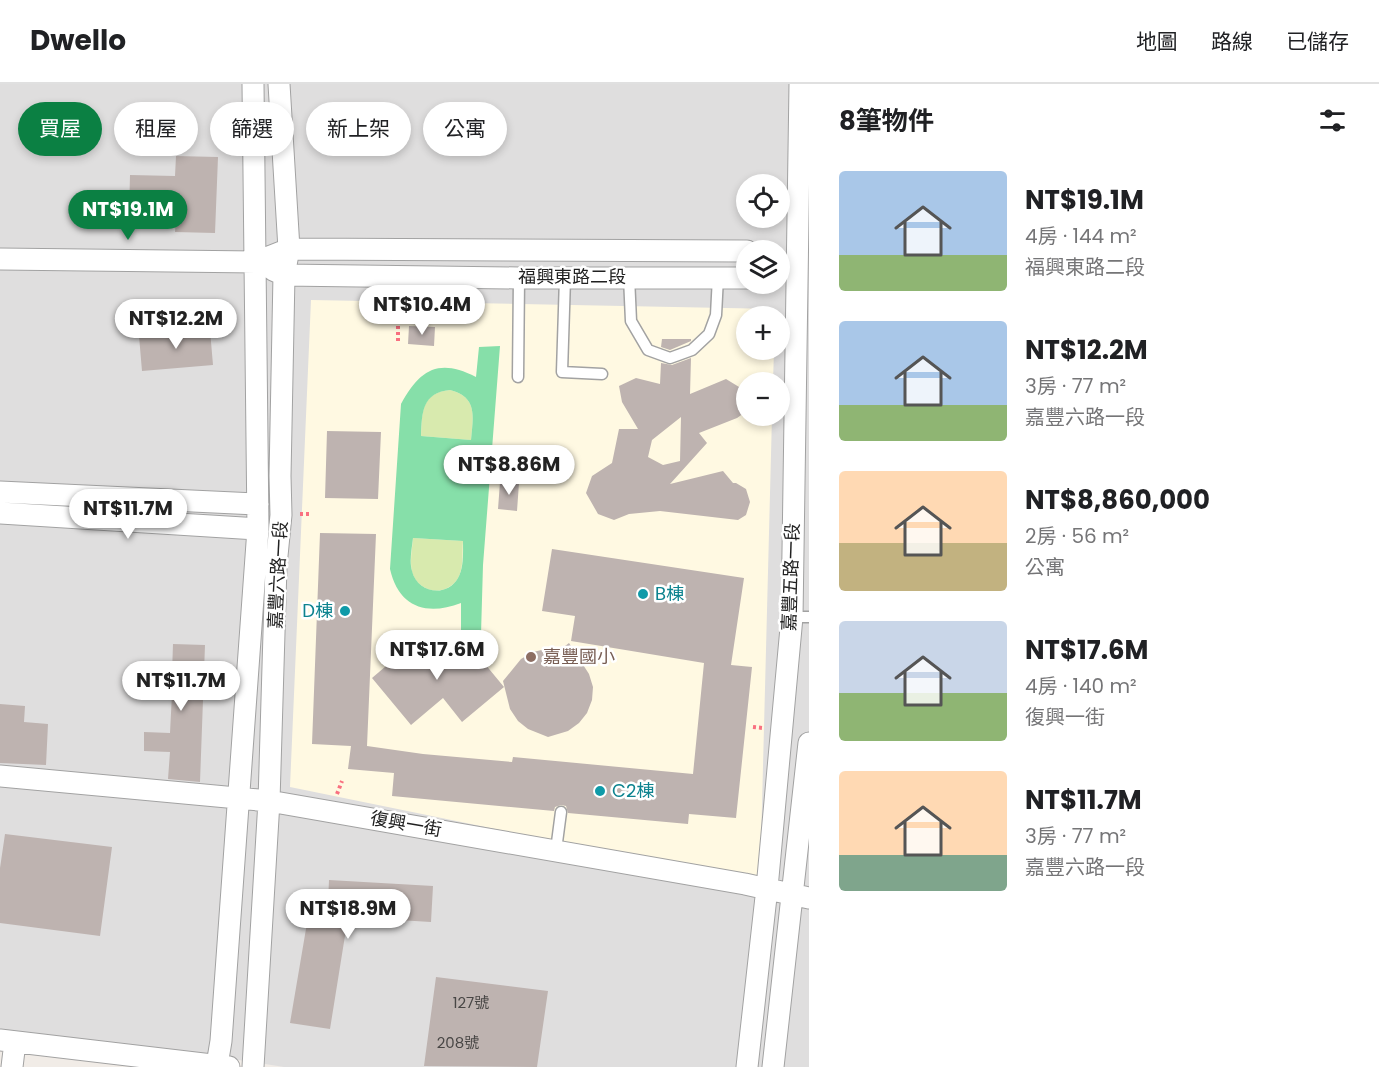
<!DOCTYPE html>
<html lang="zh-TW">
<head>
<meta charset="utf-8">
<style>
	body { margin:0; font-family:Poppins,"Noto Sans TC",sans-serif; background:#f2f2f2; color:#202124; height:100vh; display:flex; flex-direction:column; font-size:22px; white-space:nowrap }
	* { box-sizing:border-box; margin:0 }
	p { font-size:20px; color:#757577 }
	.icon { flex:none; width:33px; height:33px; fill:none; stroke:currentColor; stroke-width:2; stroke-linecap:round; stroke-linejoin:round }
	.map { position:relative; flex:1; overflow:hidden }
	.drawer { display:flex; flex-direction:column; background:#fff; width:570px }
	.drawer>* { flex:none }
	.guide { position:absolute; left:18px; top:18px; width:570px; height:54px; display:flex; gap:12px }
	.fabs { position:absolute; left:736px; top:90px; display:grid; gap:12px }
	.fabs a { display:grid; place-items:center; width:54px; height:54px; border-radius:50%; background:#fff; box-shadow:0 3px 9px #0003; font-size:30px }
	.price { position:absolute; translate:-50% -51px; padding:0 14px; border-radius:21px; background:#fff; color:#222; font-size:20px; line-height:39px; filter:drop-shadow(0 2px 3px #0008) }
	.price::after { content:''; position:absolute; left:50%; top:36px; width:18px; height:14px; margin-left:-9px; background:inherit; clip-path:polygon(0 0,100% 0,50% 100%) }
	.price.current { background:#0b8043; color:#fff }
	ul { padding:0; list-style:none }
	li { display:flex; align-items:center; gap:18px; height:150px; padding:0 30px }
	li span { display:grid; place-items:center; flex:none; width:168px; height:120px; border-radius:6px; color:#555 }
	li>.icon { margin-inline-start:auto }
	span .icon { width:72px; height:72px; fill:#fffc; stroke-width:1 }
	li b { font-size:26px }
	h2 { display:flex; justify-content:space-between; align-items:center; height:72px; padding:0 30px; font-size:26px }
	.pill { padding:0 21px; border-radius:27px; background:#fff; box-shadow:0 3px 9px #0003; font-size:21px; line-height:54px }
	.pill.current { background:#0b8043; color:#fff }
	header { display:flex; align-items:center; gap:36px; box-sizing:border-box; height:84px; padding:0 30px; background:#fff; border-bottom:2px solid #e0e0e0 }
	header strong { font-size:28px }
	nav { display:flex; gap:33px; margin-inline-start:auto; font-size:21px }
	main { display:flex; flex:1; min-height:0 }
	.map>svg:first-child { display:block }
	.residential { fill:#dfdede; fill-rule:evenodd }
	.education { fill:#fff9e2 }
	.grass { fill:#d8eaae }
	.pitch { fill:#86dfa9; fill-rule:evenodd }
	.building { fill:#beb3b0; fill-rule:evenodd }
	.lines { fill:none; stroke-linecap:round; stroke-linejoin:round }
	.service-casing { stroke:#a2a2a2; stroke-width:13 }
	.minor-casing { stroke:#a2a2a2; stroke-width:23 }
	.path { stroke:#f97080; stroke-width:4; stroke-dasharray:3 3; stroke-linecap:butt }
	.service { stroke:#fff; stroke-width:10 }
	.minor { stroke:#fff; stroke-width:21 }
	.culture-dot { fill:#0f9aa8; stroke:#fff; stroke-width:2 }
	.education-dot { fill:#8d6e63; stroke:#fff; stroke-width:2 }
	.labels { text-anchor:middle; stroke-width:5; stroke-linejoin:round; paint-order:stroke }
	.number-label { font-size:15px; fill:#484645 }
	.street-label { font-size:18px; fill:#212121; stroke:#fff }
	.culture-label { font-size:18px; fill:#0d838f; stroke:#fff; text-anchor:start }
	.education-label { font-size:18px; fill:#785e54; stroke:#fff; text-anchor:start }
</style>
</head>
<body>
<header>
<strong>Dwello</strong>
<nav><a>地圖</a><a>路線</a><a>已儲存</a></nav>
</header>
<main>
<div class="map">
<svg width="809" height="983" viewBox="0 0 809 983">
	<rect width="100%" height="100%" fill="#f1ece7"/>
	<path class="residential" d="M0,0H809V983H284L207,971L0,962ZM747,100H780V134H747ZM747,166H780V200H747ZM747,232H780V266H747ZM747,298H780V332H747Z"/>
	<path class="education" d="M311,216L774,225V232H747V266H774L773,298H747V332H772L760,799L290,703Z"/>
	<path class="grass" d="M450,306C478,313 473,333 471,356L421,352C422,328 421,309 450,306Z
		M413,454L463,457C462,468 464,484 458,494C448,512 421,510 413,491C409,480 412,466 413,454Z"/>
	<path class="pitch" d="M500,262L483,481L481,550L461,551V519C427,532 399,524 390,485L401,320C420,285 439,274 476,293L479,263ZM450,306C478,313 473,333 471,356L421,352C422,328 422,309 450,306ZM413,454L463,457C463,468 464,484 458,494C447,514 417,509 412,487C409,477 412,464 413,454Z"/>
	<path class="building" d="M176,72L218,73L215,149L175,148L176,134L129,133L130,91L175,92Z
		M409,242L435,243L434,262L408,260Z
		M210,246L213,281L142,287L139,252Z
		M662,255H691V257L670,266L661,263Z
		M691,274L690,310L726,295L744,306L747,314V327L737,334L699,349L707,359L670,400L723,387L733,399H736L746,405L750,418L746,431L738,436L660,427L629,430L614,436L598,430L586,409L592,392L612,379L619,345H638L622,318L619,302L636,294L660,300L661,279L672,281ZM681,333L680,377L663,381L648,373L652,356Z
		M327,347L381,348L378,415L325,414Z
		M500,398L519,399L517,427L498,425Z
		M320,449L376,450L367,662L423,670L512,678L513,673L693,690L704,579L571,557L575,532L542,527L552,465L744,494L731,581L752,583L736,734L689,730L688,740L568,729L566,722L561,721L555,723L554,727L392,712L394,689L348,685L351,662L312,660Z
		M420,553L435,570L448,559L463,577L475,568L504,603L462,638L443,614L411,641L372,594Z
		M569,559L589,590L593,603L592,616L587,629L579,639L568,647L548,653L528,645L518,637L510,625L503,597L521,575L533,568L546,565L560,566Z
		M173,560L205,561L200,698L168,695L170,668L144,667V648L170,649L172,609L146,608L147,589H172Z
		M0,620L25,622L24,638L48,640L46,681L0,679Z
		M5,750L112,763L100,852L0,839V784Z
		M329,796L433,802L431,838L348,833L330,945L290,939L307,839L327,842Z
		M436,893L548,907L537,983L424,982Z"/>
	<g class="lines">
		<defs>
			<path id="service" d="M629,193L631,237L648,266L670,274L692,266L709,250L716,231L718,193
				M565,194L562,288L602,290
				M518,293L519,194
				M792,533H809
				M556,766L561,728"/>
			<path id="minor" d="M0,175L256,178L289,165L747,167
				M273,186L284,191L519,194H747
				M0,408L258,420
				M0,429L258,445
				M0,692L269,717L745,800L809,814
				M0,956L229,983
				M217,981L221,957L258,445L253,0
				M12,983L15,958
				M253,983L269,717L276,482L281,431L280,392L284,191L289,165L279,0
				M747,983L767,804L792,533L800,0
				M773,983L809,659"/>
		</defs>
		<use href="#service" class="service-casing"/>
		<use href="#minor" class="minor-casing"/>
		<path class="path" d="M398,212V257
			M423,243L425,211
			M300,430H312
			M753,643L763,644
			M337,710L342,697"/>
		<use href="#service" class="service"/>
		<use href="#minor" class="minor"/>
	</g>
	<g class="culture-dot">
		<circle cx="643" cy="510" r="6"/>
		<circle cx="345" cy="527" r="6"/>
		<circle cx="600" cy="707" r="6"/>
	</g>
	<circle class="education-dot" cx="531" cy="573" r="6"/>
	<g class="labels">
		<g class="number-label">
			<text x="471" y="924">127號</text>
			<text x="458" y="964">208號</text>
		</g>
		<g class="street-label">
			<text x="572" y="199">福興東路二段</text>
			<text transform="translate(278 491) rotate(-87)" y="6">嘉豐六路一段</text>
			<text transform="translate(791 493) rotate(-88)" y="6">嘉豐五路一段</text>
			<text transform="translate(406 740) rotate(10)" y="6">復興一街</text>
		</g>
		<g class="culture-label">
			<text x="655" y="516">B棟</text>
			<text x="333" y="533" text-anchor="end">D棟</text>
			<text x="612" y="713">C2棟</text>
		</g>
		<g class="education-label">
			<text x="543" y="579">嘉豐國小</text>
		</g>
	</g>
</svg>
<div class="fabs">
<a><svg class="icon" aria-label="locate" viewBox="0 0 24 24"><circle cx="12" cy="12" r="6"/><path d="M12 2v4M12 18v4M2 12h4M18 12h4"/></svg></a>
<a><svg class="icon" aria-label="layers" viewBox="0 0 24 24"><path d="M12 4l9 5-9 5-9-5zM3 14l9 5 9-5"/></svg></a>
<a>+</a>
<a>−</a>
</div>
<b class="price current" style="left:128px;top:157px">NT$19.1M</b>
<b class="price" style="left:422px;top:252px">NT$10.4M</b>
<b class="price" style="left:176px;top:266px">NT$12.2M</b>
<b class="price" style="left:509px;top:412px">NT$8.86M</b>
<b class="price" style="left:128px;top:456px">NT$11.7M</b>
<b class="price" style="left:437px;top:597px">NT$17.6M</b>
<b class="price" style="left:181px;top:628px">NT$11.7M</b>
<b class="price" style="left:348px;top:856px">NT$18.9M</b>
<div class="guide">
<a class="pill current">買屋</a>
<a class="pill">租屋</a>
<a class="pill">篩選</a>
<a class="pill">新上架</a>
<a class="pill">公寓</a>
</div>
</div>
<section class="drawer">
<h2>8筆物件<svg class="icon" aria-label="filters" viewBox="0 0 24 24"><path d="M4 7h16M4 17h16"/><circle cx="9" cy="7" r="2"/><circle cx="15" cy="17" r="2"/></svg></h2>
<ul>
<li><span style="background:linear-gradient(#a9c7e8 70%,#8fb573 0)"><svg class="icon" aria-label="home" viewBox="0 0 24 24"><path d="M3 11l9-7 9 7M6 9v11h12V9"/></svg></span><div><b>NT$19.1M</b><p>4房 · 144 m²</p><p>福興東路二段</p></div></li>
<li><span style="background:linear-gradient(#a9c7e8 70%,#8fb573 0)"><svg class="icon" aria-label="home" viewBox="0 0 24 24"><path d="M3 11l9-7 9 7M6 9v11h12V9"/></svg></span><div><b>NT$12.2M</b><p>3房 · 77 m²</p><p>嘉豐六路一段</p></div></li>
<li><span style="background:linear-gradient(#ffd9b3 60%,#c2b280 0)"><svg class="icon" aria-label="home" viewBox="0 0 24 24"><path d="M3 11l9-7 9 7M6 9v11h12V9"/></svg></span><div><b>NT$8,860,000</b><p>2房 · 56 m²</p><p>公寓</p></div></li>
<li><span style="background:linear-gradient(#c9d6e8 60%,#8fb573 0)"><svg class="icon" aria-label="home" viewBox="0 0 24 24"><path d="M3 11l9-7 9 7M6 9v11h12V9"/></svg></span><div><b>NT$17.6M</b><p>4房 · 140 m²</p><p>復興一街</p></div></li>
<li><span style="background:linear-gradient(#ffd9b3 70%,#7fa58c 0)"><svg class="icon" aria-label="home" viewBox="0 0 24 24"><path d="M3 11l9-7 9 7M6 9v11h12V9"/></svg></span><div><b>NT$11.7M</b><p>3房 · 77 m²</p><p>嘉豐六路一段</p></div></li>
</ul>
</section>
</main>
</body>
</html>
